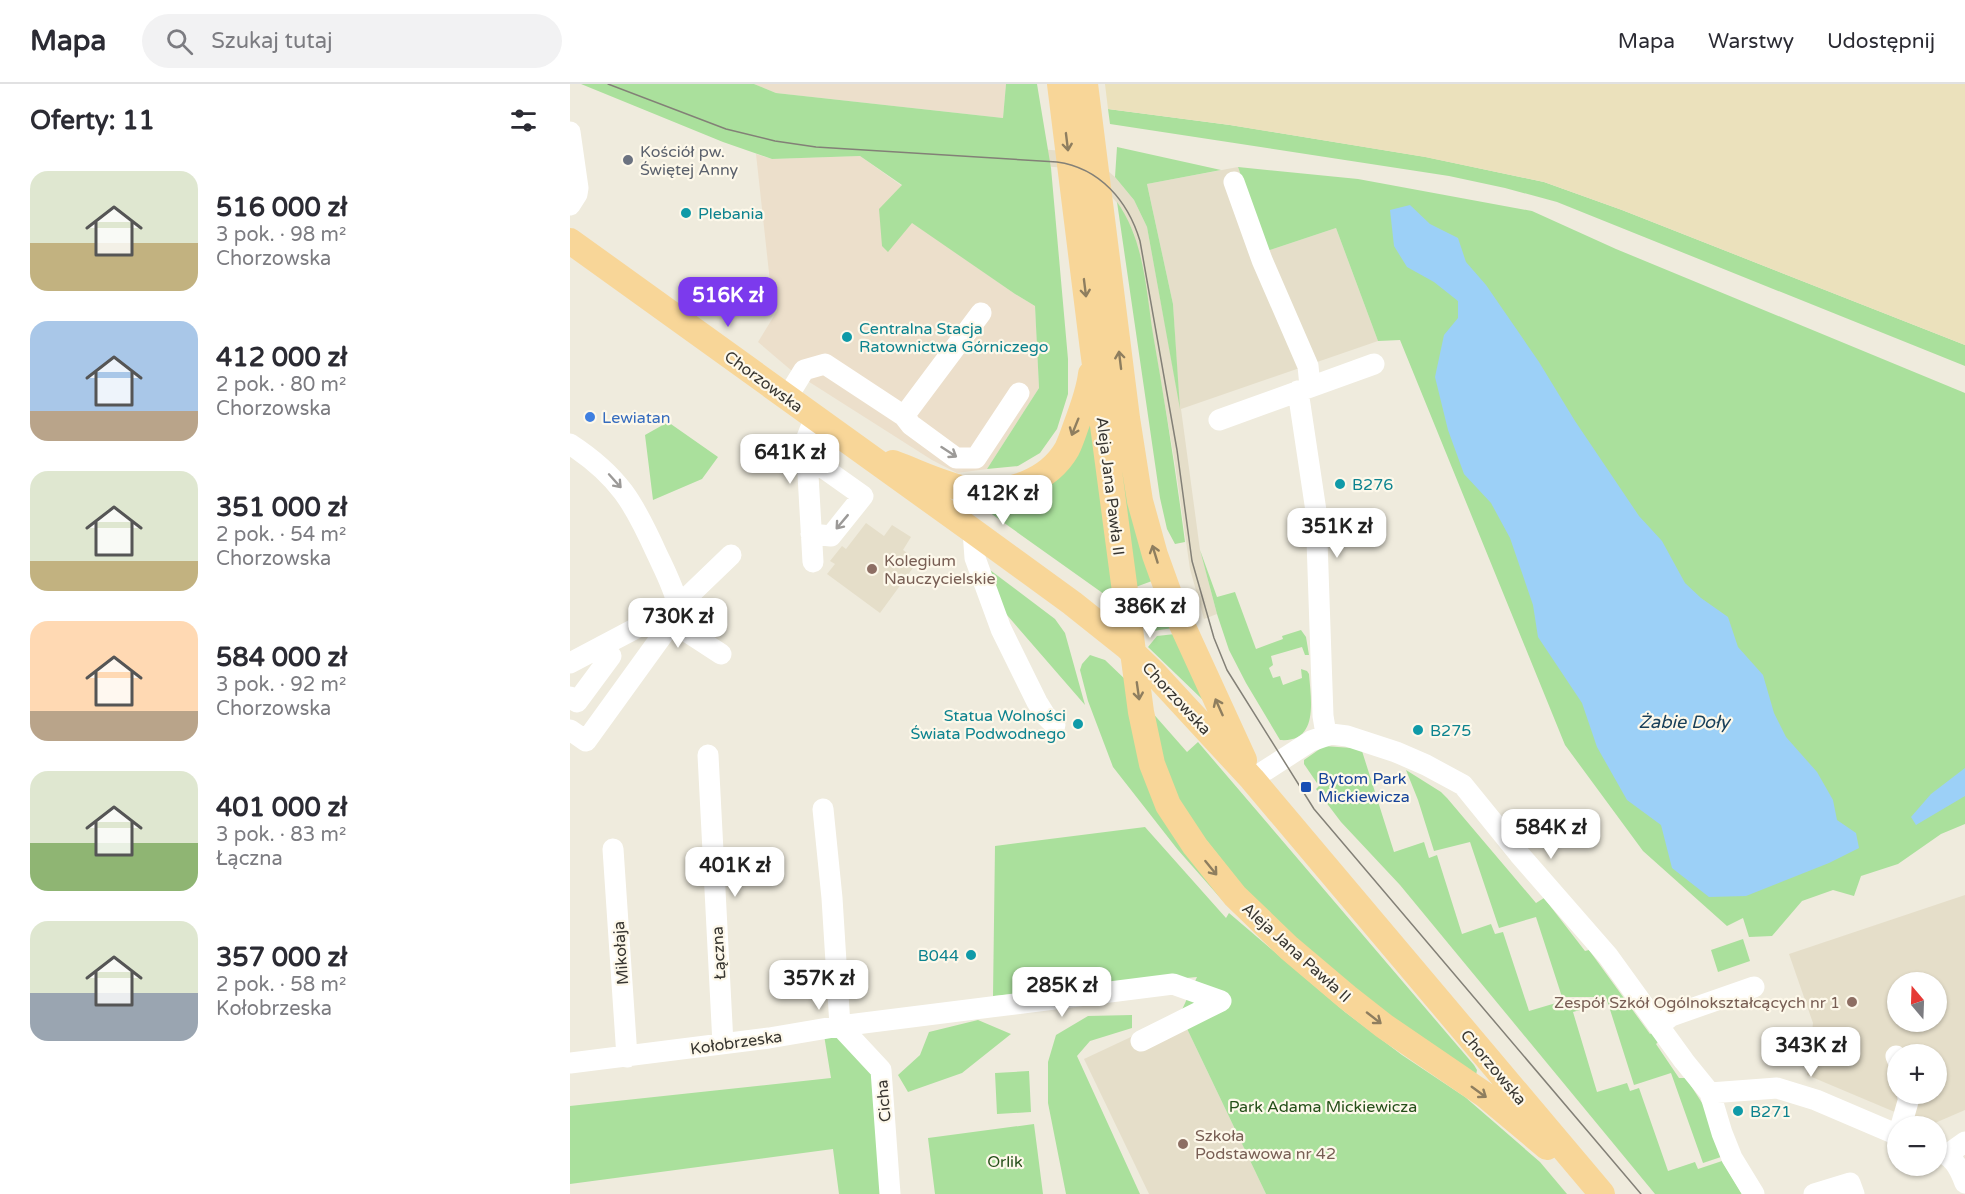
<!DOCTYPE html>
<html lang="pl">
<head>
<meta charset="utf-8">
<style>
	body { margin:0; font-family:"Varela Round",sans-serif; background:#f2f2f3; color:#2b2b33; height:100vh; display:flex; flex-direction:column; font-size:22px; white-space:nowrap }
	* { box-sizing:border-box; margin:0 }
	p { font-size:20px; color:#7c7c81 }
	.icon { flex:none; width:33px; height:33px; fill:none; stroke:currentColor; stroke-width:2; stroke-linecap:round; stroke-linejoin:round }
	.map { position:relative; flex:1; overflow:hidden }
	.panel { display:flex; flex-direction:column; background:#fff; width:570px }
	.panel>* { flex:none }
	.needle { width:39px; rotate:341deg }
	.fabs { position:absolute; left:1317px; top:888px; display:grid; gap:12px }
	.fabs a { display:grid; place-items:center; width:60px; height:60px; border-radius:50%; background:#fff; box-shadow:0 2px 4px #0004; font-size:30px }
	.price { position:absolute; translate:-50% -51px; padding:0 14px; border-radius:12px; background:#fff; color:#222; font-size:20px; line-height:39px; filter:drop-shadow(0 2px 3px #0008) }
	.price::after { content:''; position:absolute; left:50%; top:36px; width:18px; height:14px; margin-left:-9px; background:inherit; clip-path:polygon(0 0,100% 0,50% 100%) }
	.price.selected { background:#7c3aed; color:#fff }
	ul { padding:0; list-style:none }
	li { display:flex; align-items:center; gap:18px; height:150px; padding:0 30px }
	li span { display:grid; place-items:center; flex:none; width:168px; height:120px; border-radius:18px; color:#555 }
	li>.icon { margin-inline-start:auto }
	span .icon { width:72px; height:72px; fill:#fffc; stroke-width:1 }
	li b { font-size:26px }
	h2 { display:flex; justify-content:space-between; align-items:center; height:72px; padding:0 30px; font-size:26px }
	header { display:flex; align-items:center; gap:36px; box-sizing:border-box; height:84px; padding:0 30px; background:#fff; border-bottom:2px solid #e1e1e2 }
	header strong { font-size:28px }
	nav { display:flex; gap:33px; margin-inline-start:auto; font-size:21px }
	.search { width:420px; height:54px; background:#f2f2f3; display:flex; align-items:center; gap:15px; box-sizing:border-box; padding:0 21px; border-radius:33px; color:#7c7c81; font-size:22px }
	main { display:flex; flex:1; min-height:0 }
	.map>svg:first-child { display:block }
	.commercial { fill:#ecdfcb }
	.built { fill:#e5dec9; fill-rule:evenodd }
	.green { fill:#aae09c }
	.sand { fill:#ebe1bc }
	.water { fill:#9cd0f7 }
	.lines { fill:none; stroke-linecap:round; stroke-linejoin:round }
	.minor { stroke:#fff; stroke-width:21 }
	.major { stroke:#f8d698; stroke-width:26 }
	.tram { stroke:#838077; stroke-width:1.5 }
	.oneway { stroke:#8e7e5f }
	.oneway2 { stroke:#9c9a98 }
	.worship-dot { fill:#6b7280; stroke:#fdf8ea; stroke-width:2 }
	.culture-dot { fill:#0f9aa8; stroke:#fdf8ea; stroke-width:2 }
	.shop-dot { fill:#3f7fe0; stroke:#fdf8ea; stroke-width:2 }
	.education-dot { fill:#8d6e63; stroke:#fdf8ea; stroke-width:2 }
	.transit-dot { fill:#1a4fb4; stroke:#fdf8ea; stroke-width:2 }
	.labels { text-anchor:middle; stroke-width:4.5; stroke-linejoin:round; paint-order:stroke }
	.worship-label { font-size:16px; fill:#5b616d; stroke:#fdf8ea; text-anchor:start }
	.culture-label { font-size:16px; fill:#0d838f; stroke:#fdf8ea; text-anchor:start }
	.street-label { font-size:16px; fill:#383631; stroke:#fdf8ea }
	.shop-label { font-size:16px; fill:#366cbe; stroke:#fdf8ea; text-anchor:start }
	.education-label { font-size:16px; fill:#785e54; stroke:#fdf8ea; text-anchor:start }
	.transit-label { font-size:16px; fill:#164399; stroke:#fdf8ea; text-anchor:start }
	.park-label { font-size:16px; fill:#254f19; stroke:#fdf8ea }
	.water-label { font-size:18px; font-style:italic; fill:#19405a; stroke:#fdf8ea }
</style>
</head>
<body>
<header>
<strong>Mapa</strong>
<div class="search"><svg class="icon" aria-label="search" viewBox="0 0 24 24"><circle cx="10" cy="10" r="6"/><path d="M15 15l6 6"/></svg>Szukaj tutaj</div>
<nav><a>Mapa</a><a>Warstwy</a><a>Udostępnij</a></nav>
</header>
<main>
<section class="panel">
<h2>Oferty: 11<svg class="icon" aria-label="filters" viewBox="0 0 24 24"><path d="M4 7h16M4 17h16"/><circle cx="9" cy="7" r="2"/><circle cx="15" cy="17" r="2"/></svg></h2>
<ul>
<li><span style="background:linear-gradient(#dfe7d0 60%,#c2b280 0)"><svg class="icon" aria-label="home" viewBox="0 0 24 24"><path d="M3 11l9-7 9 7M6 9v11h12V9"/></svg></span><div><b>516 000 zł</b><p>3 pok. · 98 m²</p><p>Chorzowska</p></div></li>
<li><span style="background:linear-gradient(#a9c7e8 75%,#b9a48a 0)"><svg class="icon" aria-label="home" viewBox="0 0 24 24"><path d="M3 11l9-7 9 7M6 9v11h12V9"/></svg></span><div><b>412 000 zł</b><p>2 pok. · 80 m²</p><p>Chorzowska</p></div></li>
<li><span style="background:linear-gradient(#dfe7d0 75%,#c2b280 0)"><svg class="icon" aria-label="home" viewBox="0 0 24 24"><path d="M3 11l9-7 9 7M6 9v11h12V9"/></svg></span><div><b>351 000 zł</b><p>2 pok. · 54 m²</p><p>Chorzowska</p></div></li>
<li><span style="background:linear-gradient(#ffd9b3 75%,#b9a48a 0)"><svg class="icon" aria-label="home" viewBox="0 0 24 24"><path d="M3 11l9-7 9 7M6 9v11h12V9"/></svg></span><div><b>584 000 zł</b><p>3 pok. · 92 m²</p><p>Chorzowska</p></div></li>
<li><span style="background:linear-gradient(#dfe7d0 60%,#8fb573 0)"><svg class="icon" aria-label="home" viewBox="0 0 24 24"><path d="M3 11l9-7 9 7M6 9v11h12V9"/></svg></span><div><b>401 000 zł</b><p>3 pok. · 83 m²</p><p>Łączna</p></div></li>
<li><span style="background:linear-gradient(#dfe7d0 60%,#9aa5b1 0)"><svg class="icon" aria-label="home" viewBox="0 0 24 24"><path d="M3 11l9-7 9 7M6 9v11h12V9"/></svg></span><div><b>357 000 zł</b><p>2 pok. · 58 m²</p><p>Kołobrzeska</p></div></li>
</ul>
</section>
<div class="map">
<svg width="1395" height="1110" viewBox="0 0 1395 1110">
	<rect width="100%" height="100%" fill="#efebdd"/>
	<path class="commercial" d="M184,0H436L433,34L206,9Z
		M186,70L202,75L290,72L332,102L318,167L342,138L445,210L465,222L469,304L417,385L387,389L362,376L222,287L188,258L207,227L201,207Z"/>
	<path class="built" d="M351,56L494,67L538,87L545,93L564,116L577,143L609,317L603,220L577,100L668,83L697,167L766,144L808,257L611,325L630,466L647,530L634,535L620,485L605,380L569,170L564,150L552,125L537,107L496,84L353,72Z
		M296,439L314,452L322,441L341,453L333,466L348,477L310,529L257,490L265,480L260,477L272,462L276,465Z
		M1395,811V1026L1358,1042L1237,991L1243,939L1219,870ZM1328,898H1366V938H1328ZM1328,970H1366V1010H1328Z
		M610,930L696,1110H579L514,975Z"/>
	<path class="green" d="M11,0H184L206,9L433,34L436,0H467L481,84L498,275V310L487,345L470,369L448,382L417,385L469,304L465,222L445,210L342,139L318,168L312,162L309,125L332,101L290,72L202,75L153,58Z
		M538,25L660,41L856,73L974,98L1052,126L1395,261V282L987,118L935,104L879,92L540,40Z
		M547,63L651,86L577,100L603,220L610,325L577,143L564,116L545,93Z
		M668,83L788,95L962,127L1046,165L1395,309V740L1371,750L1328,780L1291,792L1284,812L1263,806L1232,817L1202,852L1179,853L1173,834L1157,842L1073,767L995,661L830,256L808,257L766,144L697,167Z
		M547,118C574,155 576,206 583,250C595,319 606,388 615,458L605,460L597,445L590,414Z
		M525,144L603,544L583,547L578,508L585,506L582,497L563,504Z
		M519,330L548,520L423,431L409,419L433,415Z
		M98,338L148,373L132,395L83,416L75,351Z
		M630,466L647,513L665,508L686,565L713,555L712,552L731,546L736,553L739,571H735L732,563L701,572L703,581L699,584L703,594L710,592L713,601L732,594L731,585L737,587L739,590C741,616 749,659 710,656L676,599L659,566L647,530Z
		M416,483L485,535L495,549L515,621L424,516L419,507L426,497L421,493Z
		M605,550L634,617L578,563L587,552Z
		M520,571L535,576L558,598L653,817L608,766L543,683L518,617L510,586L512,580Z
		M580,626L617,668L628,658L904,981L907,986L906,991L831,944L700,837L604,715Z
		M754,662L782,664L792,667L824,768L854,758L859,774L867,771L892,850L921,840L925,850L933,848L959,927L986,919L1026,918L1027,921L1003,928L1027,1008L1057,999L1060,1007L1069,1004L1098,1087L1125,1078L1128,1085L1152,1077L1172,1110H1085L830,801L771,738L746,705L749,702L734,680V676Z
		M836,686L871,708L877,714L966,819L974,814L1015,867L1019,866L1080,950L1084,948L1089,957L1086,960L1109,994H1116L1134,1022L1151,1073L1133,1079L1101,989L1064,1001L1036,913H992L966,833L929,844L900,758L864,767L848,716Z
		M575,743L656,834L659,829L775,928L832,971L895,1013L970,1078L997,1110H696L610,930L627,893L423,912L425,762Z
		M1173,855L1180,877L1148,888L1141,866Z
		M562,931V944L520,957L507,972L570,1110H496L478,1019V978L486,951L518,932Z
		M408,936L441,950L392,989L338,1008L328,991L350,971L359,948Z
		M282,947L304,988L313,1110H269L263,1065L0,1100V1022L261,994L254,951Z
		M459,987L461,1028L427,1030L425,989Z
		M464,1040L473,1110H365L358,1054Z"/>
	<path class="sand" d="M535,0H1395V261L1052,126L974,98L855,73L660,41L538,25Z"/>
	<path class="water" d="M840,121L860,140L888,154L896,178L916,201L969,278L1005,337L1069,432L1092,457L1115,499L1131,514L1158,533L1168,563L1193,591L1204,629L1216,653L1247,688L1263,716L1267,736L1286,749L1289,764L1259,779L1176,812L1139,813L1102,784L1091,741L1057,716L1027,663L1012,619L968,553L963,521L940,454L921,419L894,390L878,346L865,293L874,251L888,234V217L864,198L837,183L824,162L820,126Z
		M1395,684V712L1346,741L1341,733L1361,710Z"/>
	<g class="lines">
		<path class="minor" d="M0,48L8,104L7,110L0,121
			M664,98L692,176L738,282L740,302
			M728,307L746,427L753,632L756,650
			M218,312L234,286L255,280L334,332L411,229
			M334,332L341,341L386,374H406L449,309
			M649,336L804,280
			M0,360C49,392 64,419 87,470C95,487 104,504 108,522
			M238,373L293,412L261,452L241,450
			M403,447L405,474L431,545L467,618L475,631L485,641
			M243,478L236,356L245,333
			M97,528L102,538L151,570
			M0,579L108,522L161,471
			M0,613L7,618L41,572L32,562
			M0,646L16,657L102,538
			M138,671L153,960
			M682,695L741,657L761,650L777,652L826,668L856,681L893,701L949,770L1038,872L1114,977L1140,1009L1152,1049L1162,1074L1184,1110
			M253,725L262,814L270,942L311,986L320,1110
			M43,765L57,973
			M1089,942L1101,932L1184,903
			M571,957L651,917
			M1326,972L1328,977
			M0,979L199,954L270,942L603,900L651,917
			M1140,1009L1207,1004L1246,1016L1328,1051
			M1331,1042L1339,1014L1337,1010
			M1366,1065C1383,1072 1389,1083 1395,1099
			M1378,1070L1395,1058
			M1244,1110L1280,1099L1284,1110"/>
		<path class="major" d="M490,0L523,266L571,628L582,680L598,721L625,762L665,812L719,864L777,913L814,942L915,1011L977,1063
			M515,0L557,334L570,417L585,471L603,521L674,676
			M0,157L403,447L502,519L556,562L584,589L682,695L1032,1110
			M323,379C348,388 375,402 401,406C437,411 478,398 497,365C501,357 504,347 507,339C513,323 519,307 521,290"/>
		<path class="tram" d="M38,0L156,45L205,57L246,63L487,78C530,84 558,117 570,157L607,366L622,477L644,554L657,586L744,725L1071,1110"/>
	</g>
	<defs><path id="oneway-shaft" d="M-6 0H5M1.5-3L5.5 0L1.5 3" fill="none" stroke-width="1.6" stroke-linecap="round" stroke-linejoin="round" transform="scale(1.5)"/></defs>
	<g class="oneway">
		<use href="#oneway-shaft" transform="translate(497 58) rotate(83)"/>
		<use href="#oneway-shaft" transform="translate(515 204) rotate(83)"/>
		<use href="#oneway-shaft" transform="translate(550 276) rotate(-97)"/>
		<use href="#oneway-shaft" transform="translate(505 343) rotate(112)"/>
		<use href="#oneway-shaft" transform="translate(585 470) rotate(-107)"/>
		<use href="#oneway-shaft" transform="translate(568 607) rotate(82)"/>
		<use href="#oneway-shaft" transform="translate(649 623) rotate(-114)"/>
		<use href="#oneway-shaft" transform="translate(641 784) rotate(51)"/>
		<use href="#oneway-shaft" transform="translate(804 934) rotate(38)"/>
		<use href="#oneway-shaft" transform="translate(909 1008) rotate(36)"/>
	</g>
	<g class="oneway2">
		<use href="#oneway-shaft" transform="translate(379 368) rotate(33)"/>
		<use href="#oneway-shaft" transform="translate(45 397) rotate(48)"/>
		<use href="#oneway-shaft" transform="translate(272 438) rotate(130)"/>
	</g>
	<circle class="worship-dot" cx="58" cy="76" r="6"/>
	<g class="culture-dot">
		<circle cx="116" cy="129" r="6"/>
		<circle cx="277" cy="253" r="6"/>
		<circle cx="770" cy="400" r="6"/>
		<circle cx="508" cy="640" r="6"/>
		<circle cx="848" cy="646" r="6"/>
		<circle cx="401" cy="871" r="6"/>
		<circle cx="1168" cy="1027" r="6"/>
	</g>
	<circle class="shop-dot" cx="20" cy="333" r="6"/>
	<g class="education-dot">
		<circle cx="302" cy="485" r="6"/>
		<circle cx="1282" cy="918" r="6"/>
		<circle cx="613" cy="1060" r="6"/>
	</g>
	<rect class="transit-dot" x="730" y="697" width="12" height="12" rx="3"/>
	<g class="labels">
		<g class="worship-label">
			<text x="70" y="73">Kościół pw.<tspan x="70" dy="18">Świętej Anny</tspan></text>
		</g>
		<g class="culture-label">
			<text x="128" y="135">Plebania</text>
			<text x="289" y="250">Centralna Stacja<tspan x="289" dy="18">Ratownictwa Górniczego</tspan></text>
			<text x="782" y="406">B276</text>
			<text x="496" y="637" text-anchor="end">Statua Wolności<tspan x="496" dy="18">Świata Podwodnego</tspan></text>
			<text x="860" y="652">B275</text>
			<text x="389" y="877" text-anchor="end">B044</text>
			<text x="1180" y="1033">B271</text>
		</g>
		<g class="street-label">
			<text transform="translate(194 297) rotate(36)" y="6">Chorzowska</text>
			<text transform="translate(541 402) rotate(83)" y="6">Aleja Jana Pawła II</text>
			<text transform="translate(607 614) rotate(47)" y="6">Chorzowska</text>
			<text transform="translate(727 868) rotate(42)" y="6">Aleja Jana Pawła II</text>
			<text transform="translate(50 869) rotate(-94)" y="6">Mikołaja</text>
			<text transform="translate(148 869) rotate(-93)" y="6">Łączna</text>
			<text transform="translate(166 958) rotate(-8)" y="6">Kołobrzeska</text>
			<text transform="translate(924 983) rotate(50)" y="6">Chorzowska</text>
			<text transform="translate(313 1017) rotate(-95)" y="6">Cicha</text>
		</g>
		<g class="shop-label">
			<text x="32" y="339">Lewiatan</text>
		</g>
		<g class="education-label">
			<text x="314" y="482">Kolegium<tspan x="314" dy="18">Nauczycielskie</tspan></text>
			<text x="1270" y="924" text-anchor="end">Zespół Szkół Ogólnokształcących nr 1</text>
			<text x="625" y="1057">Szkoła<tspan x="625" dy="18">Podstawowa nr 42</tspan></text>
		</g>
		<g class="transit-label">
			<text x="748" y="700">Bytom Park<tspan x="748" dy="18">Mickiewicza</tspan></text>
		</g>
		<g class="park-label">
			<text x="753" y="1028">Park Adama Mickiewicza</text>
			<text x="435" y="1083">Orlik</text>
		</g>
		<g class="water-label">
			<text x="1114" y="644">Żabie Doły</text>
		</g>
	</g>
</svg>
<div class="fabs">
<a><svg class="needle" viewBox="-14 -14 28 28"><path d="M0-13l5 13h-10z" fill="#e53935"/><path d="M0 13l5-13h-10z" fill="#7c7c81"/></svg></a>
<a>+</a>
<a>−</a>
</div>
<b class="price selected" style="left:158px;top:244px">516K zł</b>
<b class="price" style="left:220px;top:401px">641K zł</b>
<b class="price" style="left:433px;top:442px">412K zł</b>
<b class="price" style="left:767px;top:475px">351K zł</b>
<b class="price" style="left:580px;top:555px">386K zł</b>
<b class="price" style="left:108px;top:565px">730K zł</b>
<b class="price" style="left:981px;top:776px">584K zł</b>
<b class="price" style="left:165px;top:814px">401K zł</b>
<b class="price" style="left:249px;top:927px">357K zł</b>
<b class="price" style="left:492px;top:934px">285K zł</b>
<b class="price" style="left:1241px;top:994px">343K zł</b>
</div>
</main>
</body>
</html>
